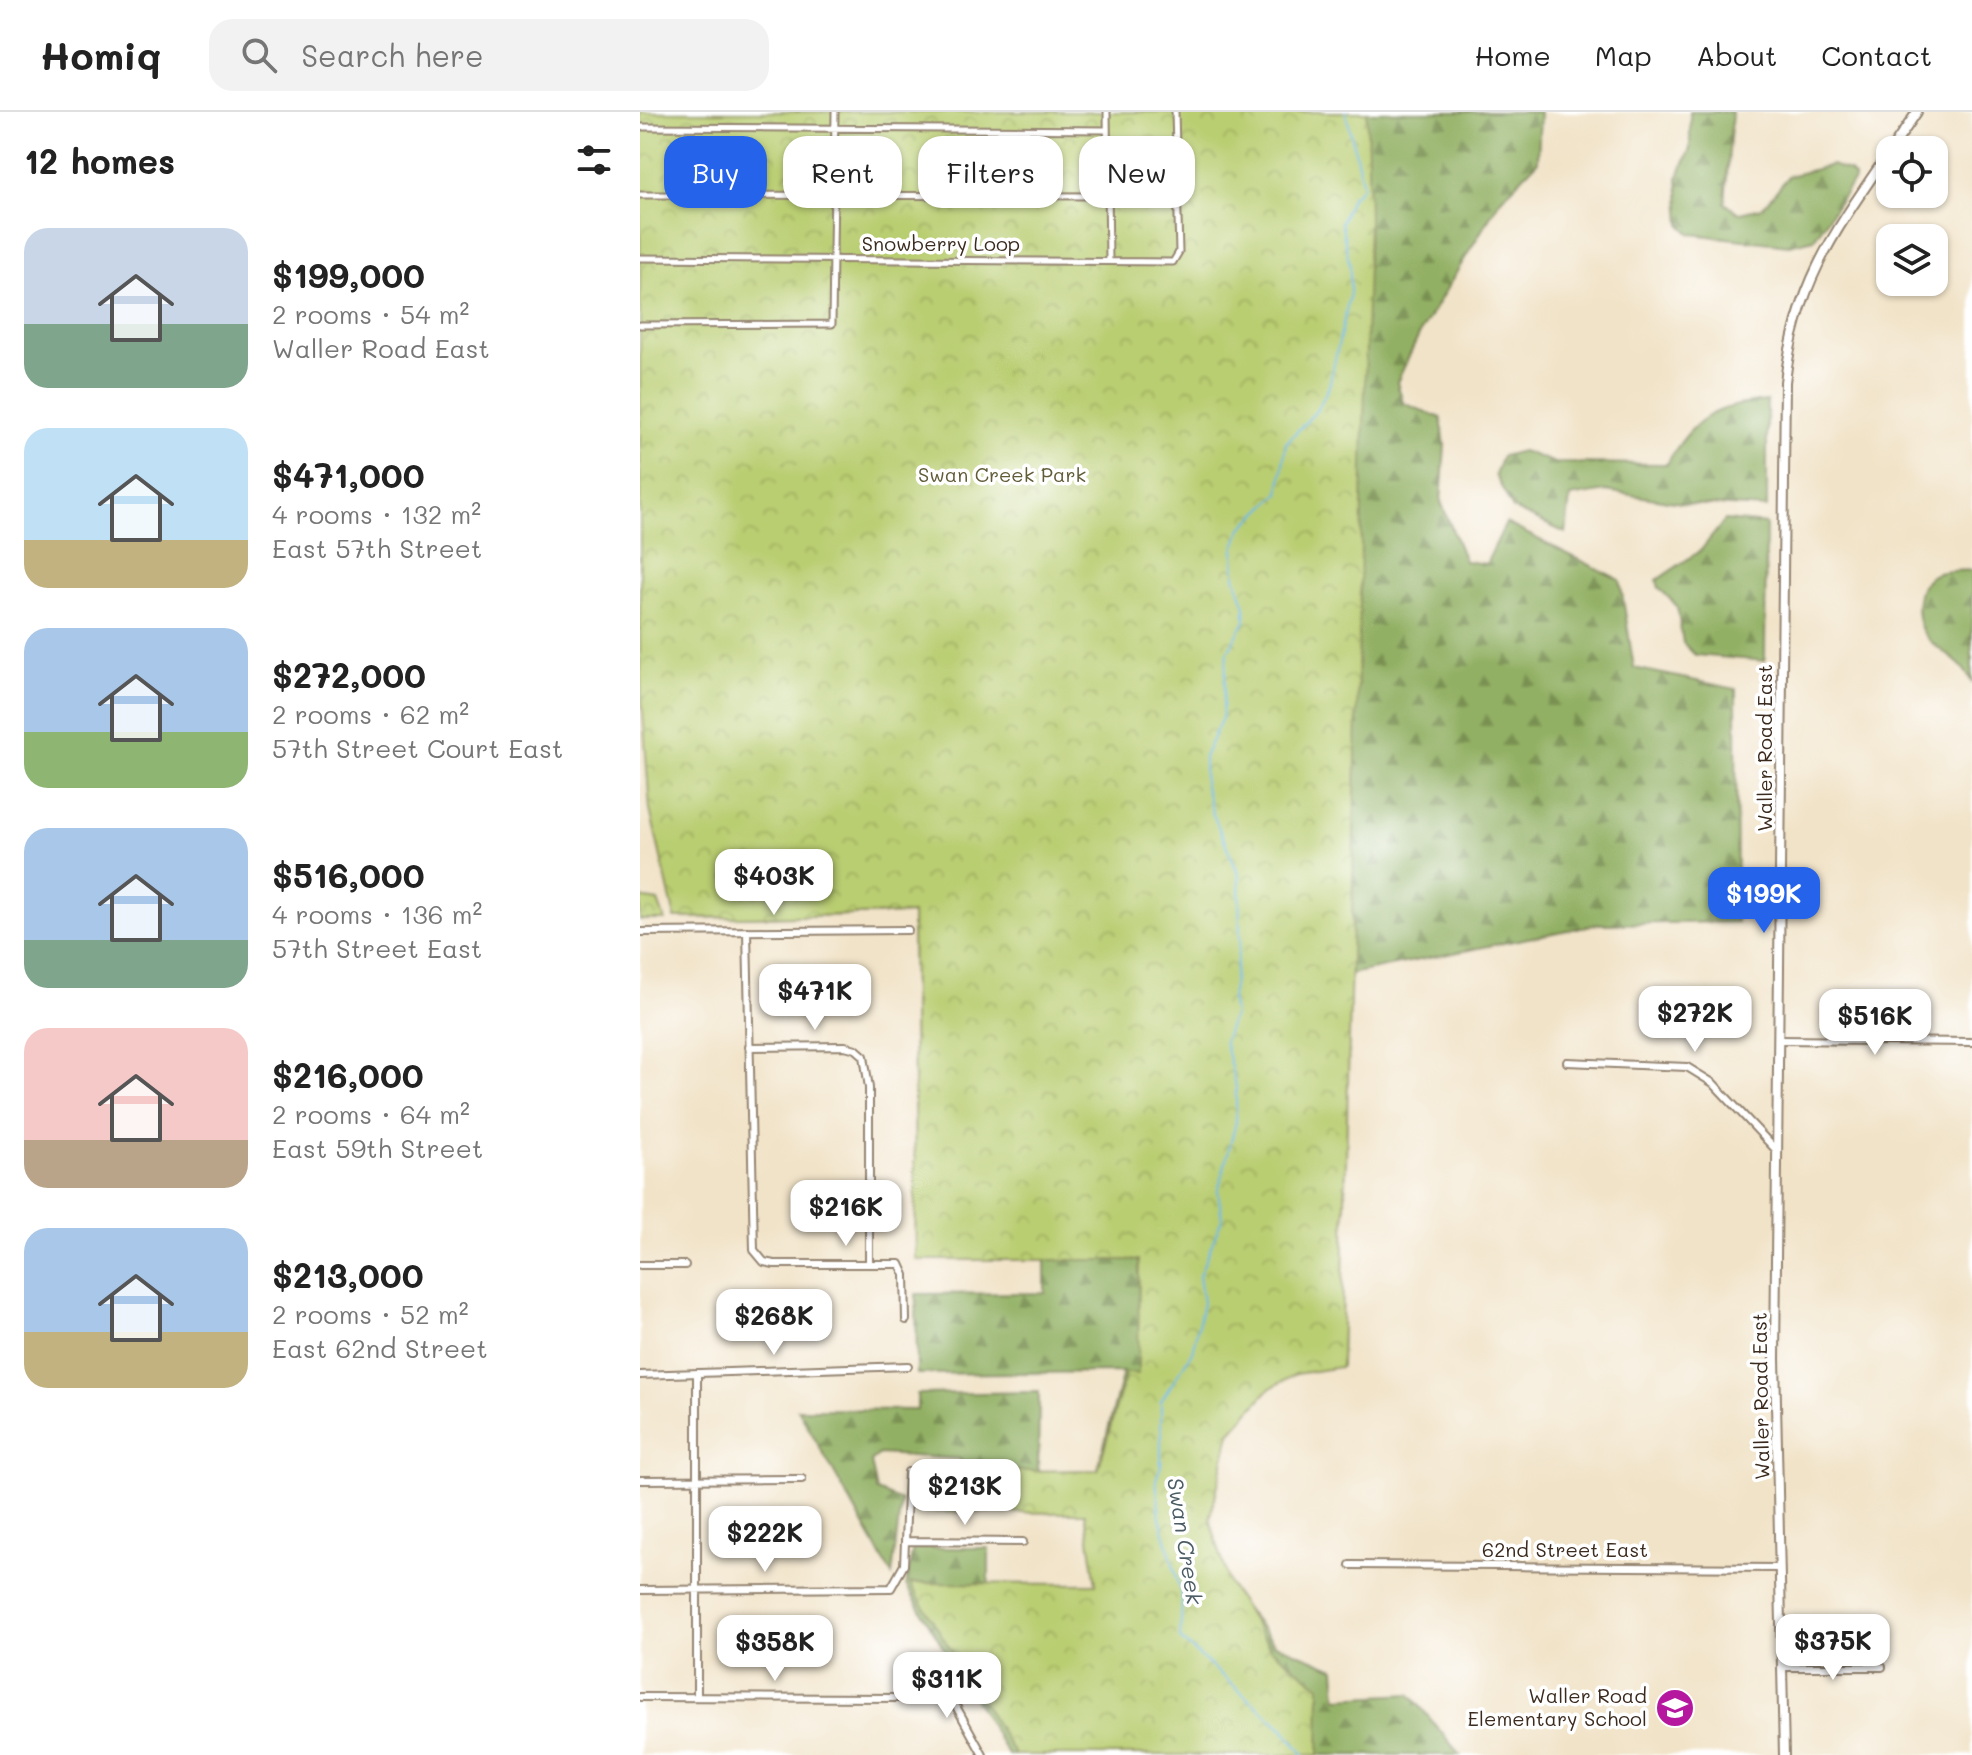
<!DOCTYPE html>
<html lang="en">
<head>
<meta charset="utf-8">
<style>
	body { margin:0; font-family:Mali,sans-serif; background:#f2f2f2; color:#222; height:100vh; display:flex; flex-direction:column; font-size:30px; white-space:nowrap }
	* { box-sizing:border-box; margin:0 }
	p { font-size:26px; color:#767676 }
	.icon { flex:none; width:44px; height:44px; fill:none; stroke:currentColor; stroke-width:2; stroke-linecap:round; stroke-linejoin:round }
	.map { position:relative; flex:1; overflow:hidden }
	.details { display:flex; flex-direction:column; background:#fff; width:640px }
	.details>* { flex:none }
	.top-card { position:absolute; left:24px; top:24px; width:760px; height:72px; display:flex; gap:16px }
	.tools { position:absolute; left:1236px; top:24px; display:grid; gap:16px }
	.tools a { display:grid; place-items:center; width:72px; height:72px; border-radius:16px; background:#fff; box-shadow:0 2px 6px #0004; font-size:40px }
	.price { position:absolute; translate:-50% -68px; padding:0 18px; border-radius:16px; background:#fff; color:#222; font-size:26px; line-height:52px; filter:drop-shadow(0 2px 4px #0008) }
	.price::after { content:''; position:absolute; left:50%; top:48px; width:24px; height:18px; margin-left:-12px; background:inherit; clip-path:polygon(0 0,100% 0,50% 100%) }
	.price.on { background:#2563eb; color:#fff }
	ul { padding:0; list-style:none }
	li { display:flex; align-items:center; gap:24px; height:200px; padding:0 24px }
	li span { display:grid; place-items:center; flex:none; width:224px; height:160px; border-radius:24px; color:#555 }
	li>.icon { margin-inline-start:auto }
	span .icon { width:96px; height:96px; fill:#fffc; stroke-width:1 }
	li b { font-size:34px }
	h2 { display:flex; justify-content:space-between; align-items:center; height:96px; padding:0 24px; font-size:34px }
	.chip { padding:0 28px; border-radius:24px; background:#fff; box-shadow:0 2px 6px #0004; font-size:28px; line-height:72px }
	.chip.on { background:#2563eb; color:#fff }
	header { display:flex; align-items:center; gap:48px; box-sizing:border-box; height:112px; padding:0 40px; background:#fff; border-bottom:2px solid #e0e0e0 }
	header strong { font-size:38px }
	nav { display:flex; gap:44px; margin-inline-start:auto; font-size:28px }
	.search { width:560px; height:72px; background:#f2f2f2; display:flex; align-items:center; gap:20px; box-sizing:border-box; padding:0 28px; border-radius:24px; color:#767676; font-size:30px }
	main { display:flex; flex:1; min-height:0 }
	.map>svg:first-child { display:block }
	.forest { fill:url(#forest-firs); stroke:#666d40; stroke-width:2 }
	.park { fill:url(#park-crowns); stroke:#7a7c48; stroke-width:2 }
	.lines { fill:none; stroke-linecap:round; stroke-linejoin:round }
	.stream { stroke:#6bbae5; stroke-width:2 }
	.pedestrian-casing { stroke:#968673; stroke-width:9 }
	.minor-casing { stroke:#968673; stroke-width:10 }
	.tertiary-casing { stroke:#968673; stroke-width:12 }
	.pedestrian { stroke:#fff; stroke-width:5 }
	.minor { stroke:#fff; stroke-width:6 }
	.tertiary { stroke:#fff; stroke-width:8 }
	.labels { text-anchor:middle; stroke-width:7; stroke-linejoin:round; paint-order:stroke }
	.street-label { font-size:20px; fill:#3b2a1e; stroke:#fff }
	.park-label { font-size:20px; fill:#615b37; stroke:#fff }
	.poi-label { font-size:20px; fill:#3b2a1e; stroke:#fff; text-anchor:end }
	.water-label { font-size:22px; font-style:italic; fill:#4c5c64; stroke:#fff }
</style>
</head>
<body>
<header>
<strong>Homiq</strong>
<div class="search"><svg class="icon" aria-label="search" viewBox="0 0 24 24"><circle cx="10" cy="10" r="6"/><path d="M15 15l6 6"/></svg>Search here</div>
<nav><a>Home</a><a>Map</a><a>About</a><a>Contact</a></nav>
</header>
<main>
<section class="details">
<h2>12 homes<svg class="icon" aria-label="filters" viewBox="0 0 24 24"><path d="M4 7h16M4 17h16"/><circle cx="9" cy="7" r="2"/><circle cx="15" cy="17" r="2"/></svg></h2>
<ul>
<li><span style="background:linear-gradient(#c9d6e8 60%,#7fa58c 0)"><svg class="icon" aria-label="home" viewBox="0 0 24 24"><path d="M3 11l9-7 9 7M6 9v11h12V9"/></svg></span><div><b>$199,000</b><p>2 rooms · 54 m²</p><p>Waller Road East</p></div></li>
<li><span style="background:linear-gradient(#bfe0f5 70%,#c2b280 0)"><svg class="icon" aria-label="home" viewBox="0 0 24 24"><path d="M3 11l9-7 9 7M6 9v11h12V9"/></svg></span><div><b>$471,000</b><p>4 rooms · 132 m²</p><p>East 57th Street</p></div></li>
<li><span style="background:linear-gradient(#a9c7e8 65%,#8fb573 0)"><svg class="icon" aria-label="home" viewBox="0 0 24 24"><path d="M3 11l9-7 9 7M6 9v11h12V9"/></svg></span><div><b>$272,000</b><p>2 rooms · 62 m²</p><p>57th Street Court East</p></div></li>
<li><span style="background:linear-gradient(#a9c7e8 70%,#7fa58c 0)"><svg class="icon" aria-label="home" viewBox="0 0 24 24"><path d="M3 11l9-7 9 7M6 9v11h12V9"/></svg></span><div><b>$516,000</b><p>4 rooms · 136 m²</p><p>57th Street East</p></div></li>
<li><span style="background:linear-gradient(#f6c9c9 70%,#b9a48a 0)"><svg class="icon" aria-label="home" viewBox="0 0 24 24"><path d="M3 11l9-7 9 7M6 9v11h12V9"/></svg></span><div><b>$216,000</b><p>2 rooms · 64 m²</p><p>East 59th Street</p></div></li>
<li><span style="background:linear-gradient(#a9c7e8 65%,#c2b280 0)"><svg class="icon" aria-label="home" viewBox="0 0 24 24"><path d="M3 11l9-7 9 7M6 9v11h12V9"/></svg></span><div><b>$213,000</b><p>2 rooms · 52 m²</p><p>East 62nd Street</p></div></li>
</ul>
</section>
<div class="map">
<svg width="1332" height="1643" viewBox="0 0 1332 1643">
	<defs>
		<pattern id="forest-firs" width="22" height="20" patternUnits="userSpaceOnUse" patternTransform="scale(2)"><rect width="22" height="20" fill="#92b063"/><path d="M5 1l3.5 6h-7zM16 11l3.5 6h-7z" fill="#788f51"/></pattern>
		<pattern id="park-crowns" width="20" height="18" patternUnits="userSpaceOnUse" patternTransform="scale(2)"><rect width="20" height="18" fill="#b9cd71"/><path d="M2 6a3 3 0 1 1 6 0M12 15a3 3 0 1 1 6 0" fill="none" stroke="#a0b061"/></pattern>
	</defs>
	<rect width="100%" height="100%" fill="#fff"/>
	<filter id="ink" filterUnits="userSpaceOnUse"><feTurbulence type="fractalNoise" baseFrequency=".0125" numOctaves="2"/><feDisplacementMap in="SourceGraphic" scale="16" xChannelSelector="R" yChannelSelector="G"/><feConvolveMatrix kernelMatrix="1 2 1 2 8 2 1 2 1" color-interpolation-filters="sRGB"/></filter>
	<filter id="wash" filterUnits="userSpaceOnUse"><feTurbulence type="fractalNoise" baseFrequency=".006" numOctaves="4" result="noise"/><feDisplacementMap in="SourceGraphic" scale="32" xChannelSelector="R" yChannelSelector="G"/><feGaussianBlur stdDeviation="1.8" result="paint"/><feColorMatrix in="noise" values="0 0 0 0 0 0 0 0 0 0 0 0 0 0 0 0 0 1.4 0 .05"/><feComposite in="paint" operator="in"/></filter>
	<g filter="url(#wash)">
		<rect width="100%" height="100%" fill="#f1e3c8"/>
		<path class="forest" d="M552,0H900L898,49L860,88L780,221L757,270L763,291L801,306L805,333L801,390L825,449L846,452L866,411L980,468L994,556L1096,577L1097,810L958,812L705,863L629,1259L592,1303L565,1379L576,1462L635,1532L695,1556L697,1586L770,1582L820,1643H368L266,1473L273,1436H349V1475L463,1476L449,1391L483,1260L277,1262L276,1182L405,1181V1136H276L272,802L35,806L0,274Z
			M1050,0H1092L1085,91L1099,101L1122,96L1149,64L1192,53L1209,59L1215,66L1174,127L1149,133L1051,122L1041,113L1038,66L1050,37Z
			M1127,289V396L1047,392L966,379L930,385L926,421L873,397L855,363L862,344L882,339L915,351L1026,352C1057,304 1071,295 1127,289Z
			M1085,408L1126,412L1125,549L1055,543L1043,531L1037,494L1019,476L1017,468L1061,438Z
			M1332,458V571C1320,544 1300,543 1285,523C1273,507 1274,471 1295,462C1305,458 1321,459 1332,458Z
			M399,1280L398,1372L326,1371L320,1347L239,1342L231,1350L237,1379L261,1389L252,1463L158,1297L277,1298V1282Z"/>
		<path class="park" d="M0,0H727L729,108L701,1255L656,1262L629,1277L590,1321L570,1407L589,1472L630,1536L680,1574L679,1643H375L270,1471L456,1472L445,1401L278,1400L277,1360L458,1358L486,1261L498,1262L499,1148H276L272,802L35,806L10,698L0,560Z
			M0,786L18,789L25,808H0Z"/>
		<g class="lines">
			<path class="stream" d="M664,1643L643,1617L540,1527L542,1485L520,1406L516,1367L521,1354V1289L552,1240L563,1191L559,1164L582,1107L578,1079L596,1010V975L584,929L594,901L591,887L600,828L599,763L572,700L564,671V645L582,606L587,541L605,509V494L595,465L594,437L602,416L639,381L646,331L678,297L689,274L710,181V154L701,110L711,86L723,74L706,0"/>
		</g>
	</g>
	<g filter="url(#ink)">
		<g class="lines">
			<defs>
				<path id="pedestrian" d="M467,0L469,149
					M0,15L467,18
					M0,83L468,84
					M0,146L533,150L539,140L535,0
					M0,213L192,212L195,0"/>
				<path id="minor" d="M107,819L114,1138L124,1150L134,1152H260L265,1163L266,1208
					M0,820L268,818
					M1139,928L1332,930
					M109,935L205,934L216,937L224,944L229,976V1151
					M927,950L1047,955L1073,971L1137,1039
					M0,1153H45
					M0,1263L268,1254
					M0,1368L162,1367
					M267,1429L383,1430
					M710,1453L1140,1456
					M0,1478L251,1476L264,1453L268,1360
					M1143,1555H1242
					M296,1558L343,1643
					M0,1585L270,1586
					M57,1585V1263"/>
				<path id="tertiary" d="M1251,38L1277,0
					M1144,1643L1135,1247L1145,270C1156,171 1195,119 1250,39"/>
			</defs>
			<use href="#pedestrian" class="pedestrian-casing"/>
			<use href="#minor" class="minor-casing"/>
			<use href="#tertiary" class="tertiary-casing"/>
			<use href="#pedestrian" class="pedestrian"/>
			<use href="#minor" class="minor"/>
			<use href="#tertiary" class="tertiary"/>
		</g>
	</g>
	<defs>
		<symbol id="school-disc" viewBox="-11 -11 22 22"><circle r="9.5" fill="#b5179e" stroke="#fff"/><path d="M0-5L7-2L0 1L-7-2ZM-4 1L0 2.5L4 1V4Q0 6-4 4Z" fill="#fff"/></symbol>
	</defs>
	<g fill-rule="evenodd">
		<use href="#school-disc" x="1013" y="1574" width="44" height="44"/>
	</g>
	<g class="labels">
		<g class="street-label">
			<text x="301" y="139">Snowberry Loop</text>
			<text transform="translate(1125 636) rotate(-90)" y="7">Waller Road East</text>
			<text transform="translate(1121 1284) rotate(-91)" y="7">Waller Road East</text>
			<text x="925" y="1445">62nd Street East</text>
		</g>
		<g class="park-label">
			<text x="362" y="370">Swan Creek Park</text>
		</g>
		<g class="poi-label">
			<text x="1007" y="1591">Waller Road<tspan x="1007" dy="23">Elementary School</tspan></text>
		</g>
		<g class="water-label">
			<text transform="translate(545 1429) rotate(81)" y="8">Swan Creek</text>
		</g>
	</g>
</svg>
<div class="tools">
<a><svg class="icon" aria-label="locate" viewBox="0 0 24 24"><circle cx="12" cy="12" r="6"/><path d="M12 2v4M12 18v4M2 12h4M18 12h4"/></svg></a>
<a><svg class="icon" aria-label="layers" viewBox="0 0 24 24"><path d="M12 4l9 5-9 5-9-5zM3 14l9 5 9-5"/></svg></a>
</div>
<b class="price" style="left:134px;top:805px">$403K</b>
<b class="price on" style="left:1124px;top:823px">$199K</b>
<b class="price" style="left:175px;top:920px">$471K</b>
<b class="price" style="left:1055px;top:942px">$272K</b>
<b class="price" style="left:1235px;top:945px">$516K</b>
<b class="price" style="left:206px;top:1136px">$216K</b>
<b class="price" style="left:134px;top:1245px">$268K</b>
<b class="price" style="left:325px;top:1415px">$213K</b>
<b class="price" style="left:125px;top:1462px">$222K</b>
<b class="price" style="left:1193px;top:1570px">$375K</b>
<b class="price" style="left:135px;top:1571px">$358K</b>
<b class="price" style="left:307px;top:1608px">$311K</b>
<div class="top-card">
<a class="chip on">Buy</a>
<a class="chip">Rent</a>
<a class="chip">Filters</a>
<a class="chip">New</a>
</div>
</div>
</main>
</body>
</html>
